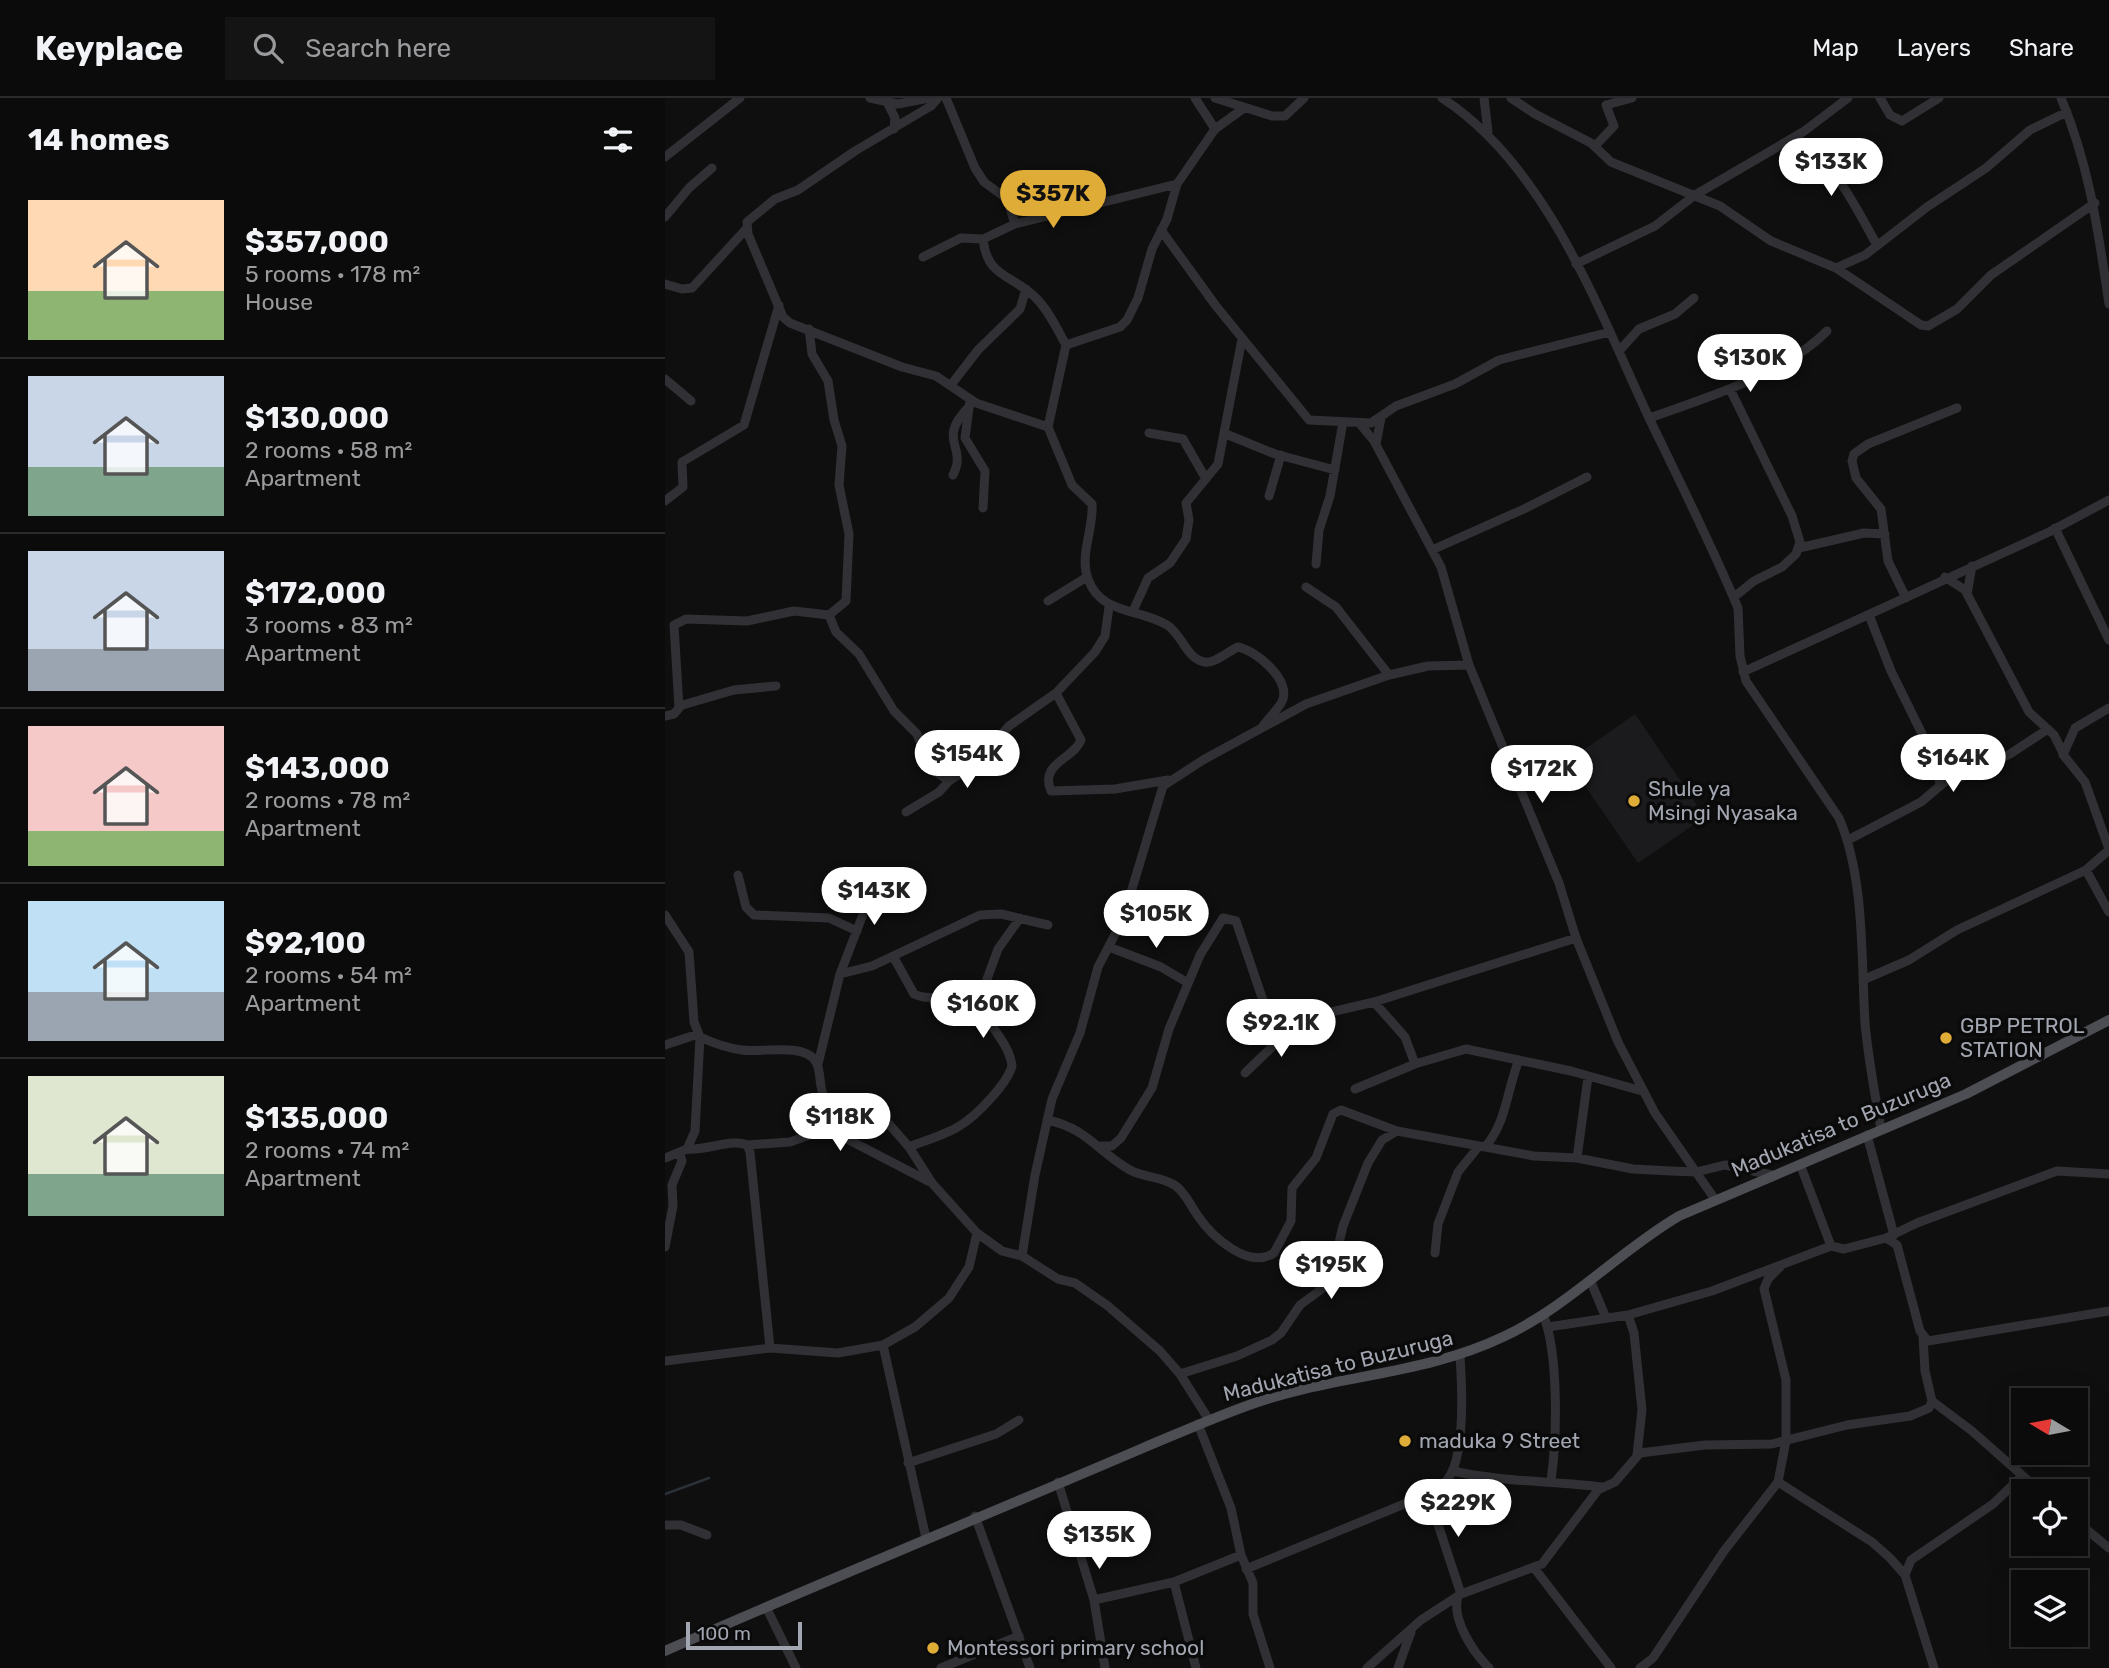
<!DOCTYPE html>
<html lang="en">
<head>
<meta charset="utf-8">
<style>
	body { margin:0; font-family:Rubik,sans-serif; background:#141415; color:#f1f3f6; height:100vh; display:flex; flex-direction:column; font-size:26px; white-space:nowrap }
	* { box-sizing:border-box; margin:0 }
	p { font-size:23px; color:#9a9b9d }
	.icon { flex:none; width:38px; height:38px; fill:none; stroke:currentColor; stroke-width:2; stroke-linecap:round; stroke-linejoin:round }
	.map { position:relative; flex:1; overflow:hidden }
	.side { display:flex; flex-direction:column; background:#0b0b0c; width:665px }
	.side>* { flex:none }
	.needle { width:46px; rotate:280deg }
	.controls { position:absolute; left:1346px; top:1290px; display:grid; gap:14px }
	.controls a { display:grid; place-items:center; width:77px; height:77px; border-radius:0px; background:#0b0b0c; box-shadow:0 7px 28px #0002,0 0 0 2px #2b2b2d; font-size:35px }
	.scale { position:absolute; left:21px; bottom:18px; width:116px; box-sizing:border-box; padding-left:7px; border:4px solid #a2a6b0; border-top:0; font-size:19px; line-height:24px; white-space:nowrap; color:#a2a6b0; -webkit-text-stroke:5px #0a0a0b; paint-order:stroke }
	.price { position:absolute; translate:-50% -60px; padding:0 16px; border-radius:24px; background:#fff; color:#222; font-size:23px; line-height:46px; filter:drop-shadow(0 2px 4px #0008) }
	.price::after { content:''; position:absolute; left:50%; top:42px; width:21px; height:16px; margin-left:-10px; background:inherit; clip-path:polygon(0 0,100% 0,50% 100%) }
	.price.selected { background:#e0ac38; color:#111 }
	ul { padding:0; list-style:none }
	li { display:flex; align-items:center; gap:21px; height:175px; padding:0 28px }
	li+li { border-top:2px solid #2b2b2d }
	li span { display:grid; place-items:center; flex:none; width:196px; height:140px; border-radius:0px; color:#555 }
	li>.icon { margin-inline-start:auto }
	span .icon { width:84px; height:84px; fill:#fffc; stroke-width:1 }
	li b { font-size:30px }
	h2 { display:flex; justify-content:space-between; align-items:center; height:84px; padding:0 28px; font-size:30px }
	header { display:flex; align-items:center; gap:42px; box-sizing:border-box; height:98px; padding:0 35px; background:#0b0b0c; border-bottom:2px solid #2b2b2d }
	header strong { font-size:33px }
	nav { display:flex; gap:38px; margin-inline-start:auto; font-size:24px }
	.search { width:490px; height:63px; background:#141415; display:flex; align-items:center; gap:18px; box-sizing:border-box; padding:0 24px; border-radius:0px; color:#9a9b9d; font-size:26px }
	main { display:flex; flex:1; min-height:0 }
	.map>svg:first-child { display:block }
	.built { fill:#1b1b1d }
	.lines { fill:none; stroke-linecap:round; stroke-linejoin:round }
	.stream { stroke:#2a3138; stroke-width:2.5 }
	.minor { stroke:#313135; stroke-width:9 }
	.major { stroke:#4d4e54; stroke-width:10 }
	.poi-dot { fill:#e0ac38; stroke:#0a0a0b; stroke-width:2.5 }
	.labels { text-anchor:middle; stroke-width:7; stroke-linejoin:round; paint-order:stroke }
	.poi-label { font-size:21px; fill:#a2a6b0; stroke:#0a0a0b; text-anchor:start }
	.street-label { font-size:21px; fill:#a2a6b0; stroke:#0a0a0b }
</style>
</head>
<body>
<header>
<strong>Keyplace</strong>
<div class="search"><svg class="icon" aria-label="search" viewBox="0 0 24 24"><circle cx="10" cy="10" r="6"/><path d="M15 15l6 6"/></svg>Search here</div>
<nav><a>Map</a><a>Layers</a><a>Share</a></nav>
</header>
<main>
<section class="side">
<h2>14 homes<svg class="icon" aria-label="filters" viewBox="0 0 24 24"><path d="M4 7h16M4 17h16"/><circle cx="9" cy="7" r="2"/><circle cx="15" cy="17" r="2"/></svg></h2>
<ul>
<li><span style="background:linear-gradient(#ffd9b3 65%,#8fb573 0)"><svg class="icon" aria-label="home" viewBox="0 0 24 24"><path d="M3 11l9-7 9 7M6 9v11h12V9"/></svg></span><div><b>$357,000</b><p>5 rooms · 178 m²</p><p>House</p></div></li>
<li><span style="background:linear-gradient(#c9d6e8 65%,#7fa58c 0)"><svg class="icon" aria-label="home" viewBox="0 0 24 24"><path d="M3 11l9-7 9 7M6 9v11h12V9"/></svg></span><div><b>$130,000</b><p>2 rooms · 58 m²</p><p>Apartment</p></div></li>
<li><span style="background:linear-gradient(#c9d6e8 70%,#9aa5b1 0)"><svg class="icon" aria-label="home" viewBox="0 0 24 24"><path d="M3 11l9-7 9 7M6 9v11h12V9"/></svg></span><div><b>$172,000</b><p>3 rooms · 83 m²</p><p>Apartment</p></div></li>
<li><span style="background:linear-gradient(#f6c9c9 75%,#8fb573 0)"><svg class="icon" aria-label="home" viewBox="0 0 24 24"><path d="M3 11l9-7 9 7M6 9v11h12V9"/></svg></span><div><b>$143,000</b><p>2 rooms · 78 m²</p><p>Apartment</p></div></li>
<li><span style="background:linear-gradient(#bfe0f5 65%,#9aa5b1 0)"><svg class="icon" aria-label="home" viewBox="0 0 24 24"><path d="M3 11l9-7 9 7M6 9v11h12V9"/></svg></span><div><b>$92,100</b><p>2 rooms · 54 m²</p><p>Apartment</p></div></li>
<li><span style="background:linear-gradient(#dfe7d0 70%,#7fa58c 0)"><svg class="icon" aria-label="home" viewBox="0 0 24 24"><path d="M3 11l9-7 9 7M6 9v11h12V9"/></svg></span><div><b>$135,000</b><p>2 rooms · 74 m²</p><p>Apartment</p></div></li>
</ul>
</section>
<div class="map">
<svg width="1444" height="1570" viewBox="0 0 1444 1570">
	<rect width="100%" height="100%" fill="#0f0f10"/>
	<path class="built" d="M970,616L1040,719L973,765L903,663Z"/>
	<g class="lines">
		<path class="stream" d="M0,1396L44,1380"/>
		<path class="minor" d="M205,0L233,6L264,0
			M273,0L266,8L190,53L133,92L110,101L82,124L83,136L118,219L125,225L237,269L271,278L311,305L383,329
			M281,0L310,70L319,84L342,101L350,126
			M530,0L550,31
			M550,0L607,18H620L639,0
			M777,0C882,68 934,213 985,322C1015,384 1046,446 1073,510L1075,558L1081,583L1174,720C1200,780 1196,860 1200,925C1203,960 1210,996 1216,1031
			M819,0L823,34
			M846,0L870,16L926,45L946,64L1055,108L1106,143L1171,170L1256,227L1263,228L1292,211L1326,177L1430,105
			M1215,0L1225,17L1237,23L1274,0
			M1396,0C1425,69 1433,133 1444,206
			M223,6L230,20L229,31
			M579,10L550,31L512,86L502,121L487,151L473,200L462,222L455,229L401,247L383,329L407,387L427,406C429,430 414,458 423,481C436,517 474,510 502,527C517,536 521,561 540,564C550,566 563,553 573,549C590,552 624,580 618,601C616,609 603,620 598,628
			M1123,43C1165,50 1192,113 1212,147
			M930,48L949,28L941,7L967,0
			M0,59L75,0
			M0,119L24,90L47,70
			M496,132L551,208L644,322L706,325L731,308L790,286L834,262L945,234
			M318,141C322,180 347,176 371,200C384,213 392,231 401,247
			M258,159L296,140L318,141L350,126L512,86
			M911,166L990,128L1030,97L1138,34L1183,0
			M1171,170L1200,157L1262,109L1321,70L1365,32L1402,14
			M0,186L17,191L27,190L82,130
			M954,253L974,231L1010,216L1029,200
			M0,281L26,303
			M286,287L313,252L355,211L361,191
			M1065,291L1127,418L1135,444L1131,456L1117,469L1089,483L1069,499
			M305,302L300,340L320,373L318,410
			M984,320C1039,301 1121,275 1162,233
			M695,326L709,343L776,469L804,567L894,785L911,840L953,944L990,1015L1049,1100
			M484,335L518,341L541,381
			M561,336L610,356L670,372
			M711,346L716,320
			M288,377C303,348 271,343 303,310
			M604,398L616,357
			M0,403L18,389L17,364L79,327L114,207
			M1390,430L1444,542
			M1134,450L1199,435L1220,436
			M767,452L859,411L922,379
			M651,466L654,432L665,398L678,324
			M1280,479L1300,492L1364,614L1389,637L1400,659L1420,684L1444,751
			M641,489L671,509L724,577
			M1302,496L1307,468
			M1241,500L1223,463L1216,411L1191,380L1187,363L1189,356L1203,346L1292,310
			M383,503L422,479
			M468,513L483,480L505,465L521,441L524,422L521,405L553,366L577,241
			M164,517L171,534L194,556L229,613L252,636L266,670L284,683L311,666L344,628L391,595L430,554L440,538L444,509
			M1204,517L1226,573L1271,664L1275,687
			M1078,574L1384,434L1444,402
			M391,595L416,642C409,661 374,665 386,693L450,691L503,682
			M14,608L69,592L111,588
			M0,618L9,616L14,610L9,527L21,521L82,523L129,513L164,517L181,503L184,436L174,387L177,348L169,322L163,283L147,256L144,231
			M1398,657L1410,630L1444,610
			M241,714L274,694L284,683
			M1183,742L1256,704L1282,682L1297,679L1345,656L1383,631
			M1421,772L1444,814
			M73,777L81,809L89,817L164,820L192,833
			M0,817L24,854L29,924L35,939C48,945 62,950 77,952C95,955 140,944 151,964C157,975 153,989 160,1001L195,1006L215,1016L244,1049L267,1085L312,1135L337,1153L357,1158L393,1181L410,1185L443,1208L495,1253L515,1276L544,1322
			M444,849L496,869L523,885
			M228,858L249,896C269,906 297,891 314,903C321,927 344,943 347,968C342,986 312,1017 296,1027C281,1037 261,1042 244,1049
			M175,876L202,806L195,784
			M1200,881L1244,862L1292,832L1421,772L1444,752
			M314,903L333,851L355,820
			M709,904L740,939L750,966
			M0,947L33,936
			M153,966L175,876L207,868L315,817L336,816L383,827
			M580,975L607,949L625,924
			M690,991L750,966L801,951L906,973L977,993
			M382,1022C422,1030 433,1054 465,1072C479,1080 497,1078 511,1088C522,1097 525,1107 533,1118C547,1139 584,1172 609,1155L626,1123L627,1090L651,1060L668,1016L676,1012L732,1033L869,1058L912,1060L968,1071L1006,1073L1031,1074L1060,1067L1107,1077
			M1202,1037L1229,1137
			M82,1047L125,1044L150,1035H163L184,1042L263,1083
			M435,1048H447L456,1040L487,990L504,931L535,857L558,820L571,823L604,920L615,926L709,904L911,840
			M821,1048C842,1023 842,991 854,962
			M22,1051C40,1053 69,1040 82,1047L85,1054L105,1250
			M0,1060L22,1051L30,1033L35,939
			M912,1060L923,979
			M1135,1066L1166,1148L1179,1151L1221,1140L1232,1147L1255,1233L1263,1243L1444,1213
			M1221,1140L1252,1125L1392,1073L1444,1076
			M0,1149L8,1108L7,1087L17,1063L15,1055
			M770,1155L773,1126L793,1074L814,1048
			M357,1158L370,1077L387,1001L415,935L433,869L458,821L498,688L538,662L641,606L724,577L763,568L804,567
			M926,1184L941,1220
			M878,1216C894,1256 892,1340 886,1383
			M963,1217L969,1235L977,1312L972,1357
			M883,1229L963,1217L1047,1193L1166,1148
			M218,1247L261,1440
			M0,1263L105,1250L173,1255L218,1247L250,1229L284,1200L304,1169L312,1135
			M515,1276L572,1258L607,1242L616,1235L635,1207L658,1190L666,1179L678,1128L703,1065L717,1042L732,1033
			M1267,1303L1307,1333L1375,1393
			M533,1326L566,1410L576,1457L588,1485V1516L605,1570
			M243,1365L331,1336L354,1322
			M788,1373C837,1384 887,1383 937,1389
			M393,1384L429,1502L440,1570
			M1113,1384L1207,1444L1225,1460L1240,1477L1269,1570
			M763,1396L796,1496
			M310,1418L365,1570
			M1410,1422L1444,1450
			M0,1427H16L42,1437
			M581,1471L749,1402C761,1397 773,1392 782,1382C801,1359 797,1288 795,1258
			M870,1471L946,1570
			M1240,1477L1246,1462L1328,1406L1357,1378
			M509,1484L531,1570
			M793,1498C786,1521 808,1554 824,1570
			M429,1502L509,1484L576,1457
			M101,1509L131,1570
			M276,1570L354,1538
			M702,1570L756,1522L796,1496L877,1466L933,1392L950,1384L975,1355L1040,1347L1107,1346L1182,1327L1245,1318L1264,1310L1267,1303L1260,1273L1258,1239
			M733,1570L746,1534
			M975,1570L988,1560L1059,1453L1113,1384L1121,1343V1282L1099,1191L1103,1181L1116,1168"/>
		<path class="major" d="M0,1553C159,1483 319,1418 478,1350C514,1335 550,1319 587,1306C671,1276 757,1278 840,1238C905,1207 953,1154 1014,1118L1301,996L1444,922"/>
	</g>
	<g class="poi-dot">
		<circle cx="969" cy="703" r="7"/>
		<circle cx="1281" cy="940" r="7"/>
		<circle cx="740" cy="1343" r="7"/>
		<circle cx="268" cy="1550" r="7"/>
	</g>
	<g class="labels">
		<g class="poi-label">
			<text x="983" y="698">Shule ya<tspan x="983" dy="24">Msingi Nyasaka</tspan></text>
			<text x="1295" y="935">GBP PETROL<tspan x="1295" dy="24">STATION</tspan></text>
			<text x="754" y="1350">maduka 9 Street</text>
			<text x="282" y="1557">Montessori primary school</text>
		</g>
		<g class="street-label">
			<text transform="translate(1176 1027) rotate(-23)" y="7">Madukatisa to Buzuruga</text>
			<text transform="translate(673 1268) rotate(-14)" y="7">Madukatisa to Buzuruga</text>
		</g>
	</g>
</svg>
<div class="controls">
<a><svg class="needle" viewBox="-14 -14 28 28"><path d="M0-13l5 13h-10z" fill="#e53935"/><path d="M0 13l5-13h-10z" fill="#9a9b9d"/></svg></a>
<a><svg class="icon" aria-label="locate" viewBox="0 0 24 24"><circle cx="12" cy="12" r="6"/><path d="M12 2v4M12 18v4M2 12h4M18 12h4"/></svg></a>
<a><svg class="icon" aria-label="layers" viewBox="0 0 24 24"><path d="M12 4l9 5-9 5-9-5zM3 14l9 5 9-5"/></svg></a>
</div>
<div class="scale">100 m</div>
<b class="price" style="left:1166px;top:100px">$133K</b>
<b class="price selected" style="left:388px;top:132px">$357K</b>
<b class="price" style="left:1085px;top:296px">$130K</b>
<b class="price" style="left:302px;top:692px">$154K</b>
<b class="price" style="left:1288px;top:696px">$164K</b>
<b class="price" style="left:877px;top:707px">$172K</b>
<b class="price" style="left:209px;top:829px">$143K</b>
<b class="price" style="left:491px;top:852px">$105K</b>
<b class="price" style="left:318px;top:942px">$160K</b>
<b class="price" style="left:616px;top:961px">$92.1K</b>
<b class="price" style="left:175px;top:1055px">$118K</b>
<b class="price" style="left:666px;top:1203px">$195K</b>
<b class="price" style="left:793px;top:1441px">$229K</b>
<b class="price" style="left:434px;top:1473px">$135K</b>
</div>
</main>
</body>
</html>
